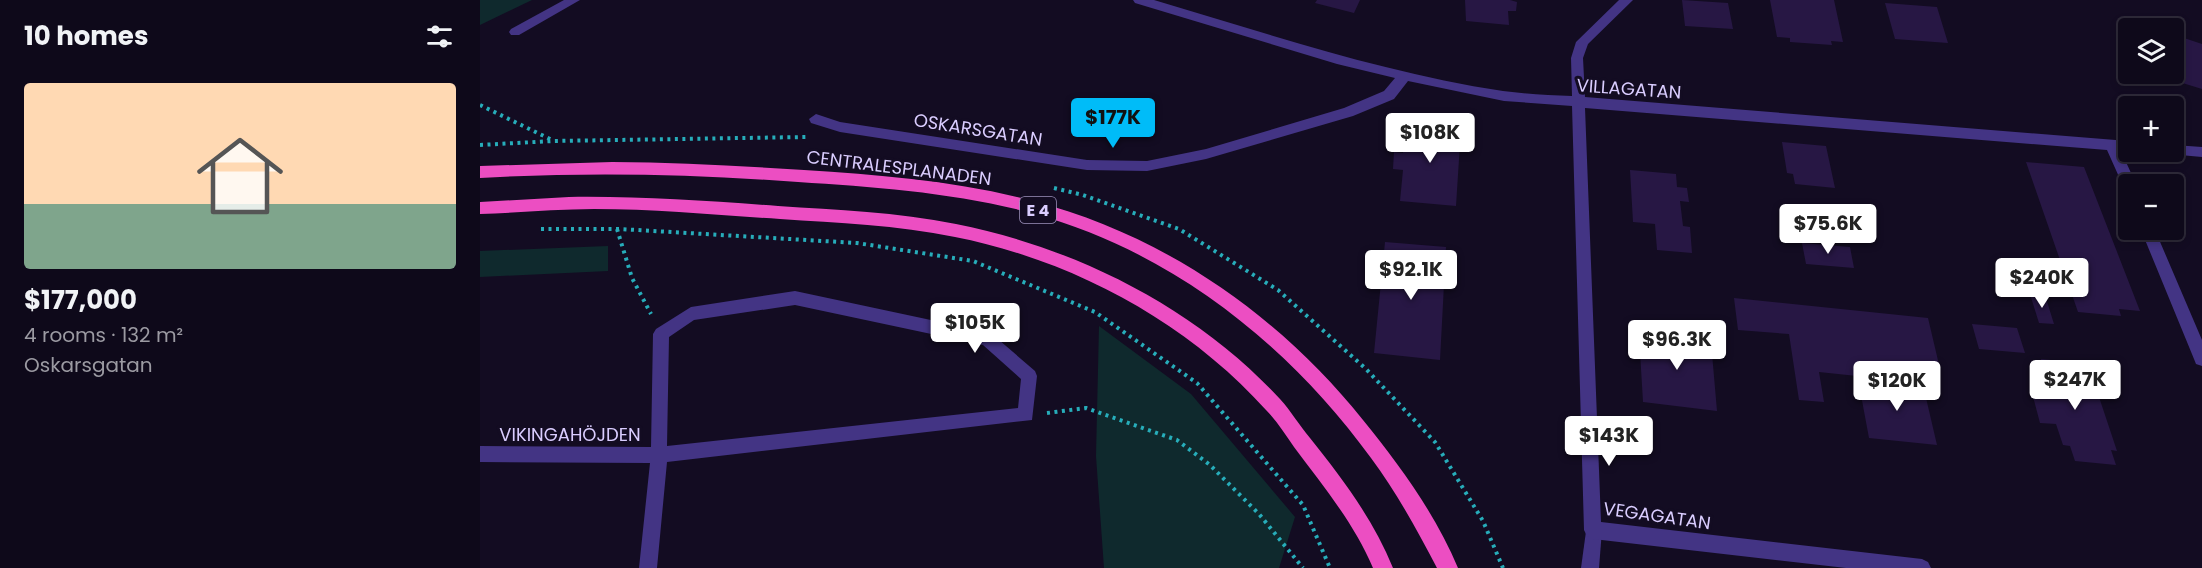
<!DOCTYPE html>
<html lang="en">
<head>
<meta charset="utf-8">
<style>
	body { margin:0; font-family:Poppins,sans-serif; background:#1c1727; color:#f1f3f6; height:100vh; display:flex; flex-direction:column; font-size:22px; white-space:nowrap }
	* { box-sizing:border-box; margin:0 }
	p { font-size:20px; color:#9b9aa2 }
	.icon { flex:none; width:33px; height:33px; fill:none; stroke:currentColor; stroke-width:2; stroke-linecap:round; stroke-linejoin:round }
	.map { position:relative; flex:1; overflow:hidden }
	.details { display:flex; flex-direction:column; background:#0e091a; width:480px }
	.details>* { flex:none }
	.fabs { position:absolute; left:1638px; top:18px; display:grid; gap:12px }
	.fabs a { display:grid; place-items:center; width:66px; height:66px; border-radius:6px; background:#0e091a; box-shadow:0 3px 9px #0003,0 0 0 2px #2e2a39; font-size:30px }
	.price { position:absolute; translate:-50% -51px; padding:0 14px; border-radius:6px; background:#fff; color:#222; font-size:20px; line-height:39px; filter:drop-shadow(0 2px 3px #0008) }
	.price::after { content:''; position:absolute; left:50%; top:36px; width:18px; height:14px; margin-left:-9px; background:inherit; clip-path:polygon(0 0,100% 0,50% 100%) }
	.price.active { background:#00bcf8; color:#111 }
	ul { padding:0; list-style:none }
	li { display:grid; align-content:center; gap:12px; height:318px; padding:0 24px }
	li span { display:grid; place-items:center; height:186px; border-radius:6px; color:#555 }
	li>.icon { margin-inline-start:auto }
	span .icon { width:108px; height:108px; fill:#fffc; stroke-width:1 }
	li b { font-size:26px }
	h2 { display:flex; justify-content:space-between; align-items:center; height:72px; padding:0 24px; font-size:26px }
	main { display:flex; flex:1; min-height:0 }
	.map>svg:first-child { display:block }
	.green { fill:#0f292d }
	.building { fill:#271744 }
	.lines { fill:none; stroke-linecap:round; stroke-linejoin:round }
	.path { stroke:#27adba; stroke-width:4; stroke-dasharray:3 4.5; stroke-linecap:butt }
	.service { fill:#433484; fill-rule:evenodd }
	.minor { fill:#433484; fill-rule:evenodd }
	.trunk { fill:#ec4ec2; fill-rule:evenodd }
	.labels { text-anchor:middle; stroke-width:6; stroke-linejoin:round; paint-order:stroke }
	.shield { fill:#130c22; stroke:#9e93bd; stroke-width:1.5 }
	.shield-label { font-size:16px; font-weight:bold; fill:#dacdff }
	.street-label { font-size:18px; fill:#dacdff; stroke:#130c22 }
</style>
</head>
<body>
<main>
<section class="details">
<h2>10 homes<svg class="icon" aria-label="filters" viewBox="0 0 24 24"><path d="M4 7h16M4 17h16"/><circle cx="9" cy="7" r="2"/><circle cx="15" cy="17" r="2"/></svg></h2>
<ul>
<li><span style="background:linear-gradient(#ffd9b3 65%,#7fa58c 0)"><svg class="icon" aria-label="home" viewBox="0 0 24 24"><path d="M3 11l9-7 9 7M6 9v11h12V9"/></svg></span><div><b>$177,000</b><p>4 rooms · 132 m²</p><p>Oskarsgatan</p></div></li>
</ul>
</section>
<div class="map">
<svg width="1722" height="568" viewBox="0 0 1722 568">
	<rect width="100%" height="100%" fill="#130c22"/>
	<path class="green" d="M0,0H52L0,25Z
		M128,246V271L0,277V251Z
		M619,326L711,394L815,517L799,568H624L616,456Z"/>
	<path class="building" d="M837,0H880L874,13L835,3Z
		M985,0H1030L1037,2L1036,11H1028L1029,25L986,21Z
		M1202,0L1248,3L1253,29L1205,26Z
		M1290,0H1354L1363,42L1351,41L1352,45L1310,42V38L1297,37Z
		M1405,3L1457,7L1468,43L1415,39Z
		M1701,37L1722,44V89L1696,81Z
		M926,123L981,128L976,206L920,201L923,170L913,169L914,152L923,153Z
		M1302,142L1346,146L1355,188L1315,184L1313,174L1307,173Z
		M1546,162L1604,167L1660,311L1639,309L1641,316L1598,312Z
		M1150,170L1196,174L1197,187L1207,188L1209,202L1200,201L1203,226L1210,227L1212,253L1177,250L1175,224L1153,222Z
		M905,242L966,247L960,360L894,353Z
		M1322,243L1370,247L1374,268L1326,264Z
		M1550,294L1565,295L1574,324L1559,323Z
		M1254,298L1448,318L1460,369L1412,365L1415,380L1339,372L1344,402L1319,400L1309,334L1258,330Z
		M1492,324L1537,328L1545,353L1499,349Z
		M1171,325L1196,328V338L1231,342L1237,411L1163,402L1159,335L1171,337Z
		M1561,359L1601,363L1604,375L1612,376L1637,451L1631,450L1636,465L1595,461L1590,446L1583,445L1576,424L1560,423L1551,389L1564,390L1558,370L1565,371Z
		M1378,379L1443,385L1457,445L1389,438Z"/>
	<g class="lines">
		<path class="path" d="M0,105L72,140
			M0,145L73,141L326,137
			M574,188L603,195L699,229L798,290L886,369L955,442L1003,521L1023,568
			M61,229H140L377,243L493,261L615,312L717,383L823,505L850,568
			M137,229L152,278L171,314
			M567,413L606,408L697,440L730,465L779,514L823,568"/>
		<path class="service" d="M1113,521L1119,524L1122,530L1119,568H1101L1107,524Z"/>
		<path class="minor" d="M84,0H100L39,35H31L29,32L31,29Z
			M653,0H674C789,34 904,73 1023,91C1046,94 1069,95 1092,96L1091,58L1096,42L1139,0H1153L1108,44L1103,58L1105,97L1648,141V151H1641L1656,184H1648V189L1644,188L1627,150L1105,108L1121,522L1442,559L1448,562L1451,568H1366L1113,539L1107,536L1104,530L1092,106L1024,101L928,81L914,99L873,116L726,159L667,171L607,170L360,132L331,123L329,119L336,114L360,122L607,160L667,161L726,149L864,108L904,91L915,78L857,64L655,3Z
			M1694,145L1722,147V157L1689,154L1688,152H1694Z
			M1661,230H1675L1722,340V366L1716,364L1714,359Z
			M315,291L507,332L512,334L555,371L557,376L552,420L187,462L177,568H159L170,463L0,462V446L171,447L173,334L176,329L211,307ZM315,305L503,345L541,379L538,408L187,446L189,337L214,320Z"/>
		<path class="trunk" d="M132,162C196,162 260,166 324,170C401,175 478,181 553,201C684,235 799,315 883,420C919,464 956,515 978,568H957C937,530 917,493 891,458C808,344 692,252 555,214C478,193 397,187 318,182C211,174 106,172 0,178V166Z
			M89,197C159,196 228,201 298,206C357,210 417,212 476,224C597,248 716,308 800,399C811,411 819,425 830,438C862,478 893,519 913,568H893C874,523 843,486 814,447C805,434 797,421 786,410C706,321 592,260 475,237C417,225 358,223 300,219C238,215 176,209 114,209C76,209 38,213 0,214V202Z"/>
	</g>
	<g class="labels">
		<rect class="shield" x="540" y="197" width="36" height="26" rx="4.5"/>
		<g class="shield-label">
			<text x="558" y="216">E 4</text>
		</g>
		<g class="street-label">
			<text transform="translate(1149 89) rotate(4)" y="6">VILLAGATAN</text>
			<text transform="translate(498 130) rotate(9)" y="6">OSKARSGATAN</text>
			<text transform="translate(419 168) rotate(7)" y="6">CENTRALESPLANADEN</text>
			<text x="90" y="441">VIKINGAHÖJDEN</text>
			<text transform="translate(1177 516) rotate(8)" y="6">VEGAGATAN</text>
		</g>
	</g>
</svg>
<div class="fabs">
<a><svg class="icon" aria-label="layers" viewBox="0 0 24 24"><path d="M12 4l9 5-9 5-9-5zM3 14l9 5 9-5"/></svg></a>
<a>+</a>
<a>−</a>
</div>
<b class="price active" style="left:633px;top:149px">$177K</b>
<b class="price" style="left:950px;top:164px">$108K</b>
<b class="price" style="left:1348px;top:255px">$75.6K</b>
<b class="price" style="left:931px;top:301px">$92.1K</b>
<b class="price" style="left:1562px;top:309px">$240K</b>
<b class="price" style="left:495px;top:354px">$105K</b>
<b class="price" style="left:1197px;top:371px">$96.3K</b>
<b class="price" style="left:1595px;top:411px">$247K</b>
<b class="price" style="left:1417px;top:412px">$120K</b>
<b class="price" style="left:1129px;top:467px">$143K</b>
</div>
</main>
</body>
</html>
